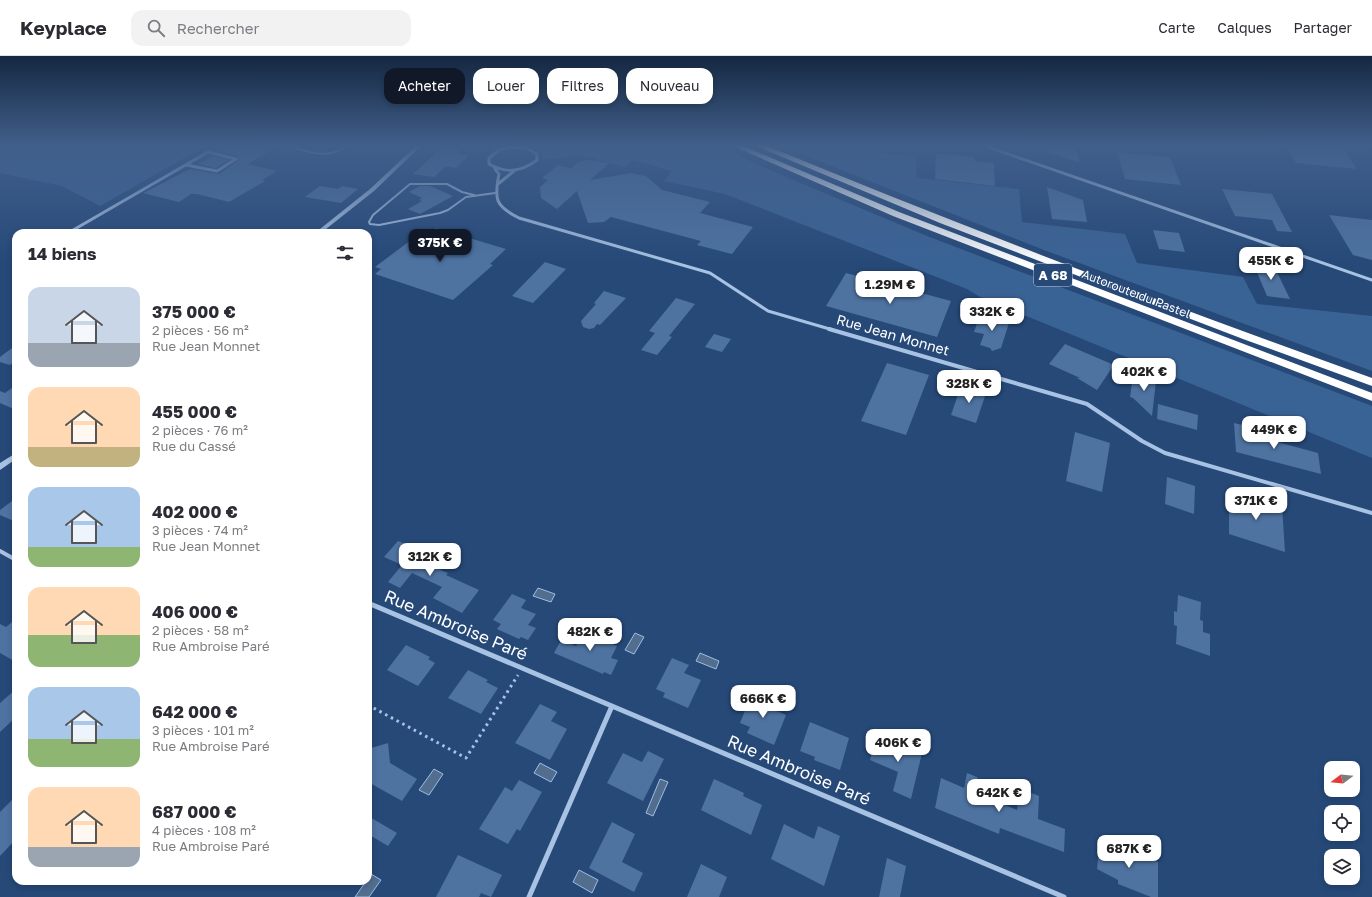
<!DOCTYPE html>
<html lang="fr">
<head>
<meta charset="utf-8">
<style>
	body { margin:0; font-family:"Golos Text",sans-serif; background:#f2f2f3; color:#2b2b33; height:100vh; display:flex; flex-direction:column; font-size:15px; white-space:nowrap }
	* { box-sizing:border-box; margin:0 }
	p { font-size:13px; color:#7c7c81 }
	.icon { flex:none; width:22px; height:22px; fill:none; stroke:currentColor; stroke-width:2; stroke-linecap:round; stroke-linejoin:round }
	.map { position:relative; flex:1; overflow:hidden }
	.panel { position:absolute; left:12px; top:173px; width:360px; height:656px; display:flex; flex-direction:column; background:#fff; border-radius:12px; box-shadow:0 2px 6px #0003 }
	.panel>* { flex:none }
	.hud { position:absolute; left:384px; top:12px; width:380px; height:36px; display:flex; gap:8px }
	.needle { width:26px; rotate:254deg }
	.fabs { position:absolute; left:1324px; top:705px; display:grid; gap:8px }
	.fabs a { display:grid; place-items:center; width:36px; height:36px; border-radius:8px; background:#fff; box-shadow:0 2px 6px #0003; font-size:20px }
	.price { position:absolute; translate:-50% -34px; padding:0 9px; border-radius:8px; background:#fff; color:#222; font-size:13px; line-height:26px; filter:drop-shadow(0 1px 2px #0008) }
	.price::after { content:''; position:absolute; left:50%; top:24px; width:12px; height:9px; margin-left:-6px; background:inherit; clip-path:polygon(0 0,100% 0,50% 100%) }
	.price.on { background:#111827; color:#fff }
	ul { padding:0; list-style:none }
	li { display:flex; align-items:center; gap:12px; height:100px; padding:0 16px }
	li span { display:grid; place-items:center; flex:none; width:112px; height:80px; border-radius:12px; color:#555 }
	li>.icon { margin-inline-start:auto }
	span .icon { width:48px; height:48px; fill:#fffc; stroke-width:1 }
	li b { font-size:17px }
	h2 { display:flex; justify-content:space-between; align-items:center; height:48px; padding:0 16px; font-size:17px }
	.tag { padding:0 14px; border-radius:12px; background:#fff; box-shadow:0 2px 6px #0003; font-size:14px; line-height:36px }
	.tag.on { background:#111827; color:#fff }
	header { display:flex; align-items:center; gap:24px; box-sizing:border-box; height:56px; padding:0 20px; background:#fff; border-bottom:1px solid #e1e1e2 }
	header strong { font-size:19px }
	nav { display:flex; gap:22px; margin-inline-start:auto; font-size:14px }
	.search { width:280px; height:36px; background:#f2f2f3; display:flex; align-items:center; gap:10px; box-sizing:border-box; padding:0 14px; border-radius:12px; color:#7c7c81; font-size:15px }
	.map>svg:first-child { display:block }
	.green { fill:#3a6395 }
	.water { fill:#536d8f; stroke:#9cbde3 }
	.building { fill:#4e73a1 }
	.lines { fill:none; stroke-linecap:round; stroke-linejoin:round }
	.path { stroke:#a8c2e3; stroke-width:3; stroke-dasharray:2.5 4; stroke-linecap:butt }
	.service { stroke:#a8c2e3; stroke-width:2 }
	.minor-far2 { stroke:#a8c2e3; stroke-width:3 }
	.minor-far1 { stroke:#a8c2e3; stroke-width:4 }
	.minor { stroke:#a8c2e3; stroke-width:5 }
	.tertiary { fill:#a8c2e3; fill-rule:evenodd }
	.motorway { fill:#fff; fill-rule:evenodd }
	.labels { text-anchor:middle; stroke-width:3; stroke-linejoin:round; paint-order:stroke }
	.far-street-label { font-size:12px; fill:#fff; stroke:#264978 }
	.shield { fill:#264978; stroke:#bec8d6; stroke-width:1 }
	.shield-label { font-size:13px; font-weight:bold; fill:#fff }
	.street-label { font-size:14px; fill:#fff; stroke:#264978 }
	.near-street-label { font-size:17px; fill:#fff; stroke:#264978 }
</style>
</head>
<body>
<header>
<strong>Keyplace</strong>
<div class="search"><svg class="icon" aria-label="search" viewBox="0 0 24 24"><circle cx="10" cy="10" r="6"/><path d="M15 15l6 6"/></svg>Rechercher</div>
<nav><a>Carte</a><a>Calques</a><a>Partager</a></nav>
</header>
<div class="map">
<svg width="1372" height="841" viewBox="0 0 1372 841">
	<rect width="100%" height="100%" fill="#264978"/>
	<path class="green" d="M0,90H205L100,150L62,130L0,117Z
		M528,90H719L760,110L927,180L1372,350V402L980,241L967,233L725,138L664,125L672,115L633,104L625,111L581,99L542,104V99L534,92Z
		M781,90H838V93L916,100L917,122L1019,133L1022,166L1125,178L1137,207L1243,221L1257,248L1372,260V315L1044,194Z"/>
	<path class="water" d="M538,532L555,538L551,546L533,540Z
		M635,577L644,581L634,598L625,594Z
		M700,597L719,605L716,613L696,605Z
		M540,707L557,716L551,726L534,717Z
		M434,713L443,718L429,739L419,734Z
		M660,723L668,726L653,760L646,757Z
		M579,814L598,824L592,837L573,826Z
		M371,818L381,824L369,841H355Z"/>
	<path class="building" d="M232,90H278L248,108L277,115L262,124L265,125L229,146L197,138H191L179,146L143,137L190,113L219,118L238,105L237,100L221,96Z
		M1038,90L1076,92L1079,106L1037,93Z
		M1286,90H1341L1357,113L1296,107Z
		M442,91L462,94L458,98L469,99L456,112L446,110L434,121L413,118Z
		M1117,96L1170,101L1181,129L1125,123Z
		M936,97L974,101L975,105L994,107L995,130L935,123Z
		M213,100L228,104L216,112L198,108Z
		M587,104L609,107L590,124L631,117L646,120L662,134L710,146L700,157L753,171L732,198L697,189L701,185L611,161L604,166L588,167L577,135L557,153L541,142L540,131L548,124L542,122L558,109L571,112L579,106Z
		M320,130L338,133L342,130L358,133L341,147L305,141Z
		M420,130H430L453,140L420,158L408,153L422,145L419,144L422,142L409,136Z
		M1047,131L1083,144L1087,166L1052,163Z
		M1222,133L1272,138L1292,176L1277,175L1272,164L1235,160Z
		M1329,159L1372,164V204L1353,199Z
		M436,172L506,193L490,208L493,209L453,244L375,218L381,213L375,211L411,184L419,186Z
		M1153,174L1179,177L1185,196L1159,193Z
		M545,206L566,213L533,247L512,240Z
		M1253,207L1274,210L1290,243L1267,240Z
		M846,217L951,245L937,281L826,250Z
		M604,235L626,242L600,269L597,268L594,272L589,273L583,271L581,265L596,248L594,247Z
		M676,242L695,248L669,280L672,281L657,299L641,294L655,277L649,275Z
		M980,259L1009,267L1001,292L992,295L990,292L980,289L984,278L974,276Z
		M714,278L731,283L722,296L705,291Z
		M1065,288L1114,309L1097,334L1077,322H1080L1049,308Z
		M16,289V304L10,309L0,306V301Z
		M887,307L929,319L906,379L861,365Z
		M1133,319L1156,325L1152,360L1133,342L1130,341Z
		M16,329V354L0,347V335L5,337Z
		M961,330L986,337L976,367L951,359Z
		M1158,348L1198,359L1197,374L1157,363Z
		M1234,367L1259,373V381L1318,397L1321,418L1236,396Z
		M1075,376L1110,387L1102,436L1066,425Z
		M1167,421L1195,430L1194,458L1165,448Z
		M1229,435L1282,450L1285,496L1229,478Z
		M16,442V466L0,459V454Z
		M398,485L428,497L421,506L448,517L446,519L479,534L462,557L433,542L442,531L412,517L400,532L388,526L402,509L384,501Z
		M512,538L526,544L521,552L536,558L528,569L536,572L528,584L521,581L519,583L497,573L501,568L493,564Z
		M1178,539L1201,546L1200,564L1203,565V576L1210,578V600L1176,588L1177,570L1174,569V555L1177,556Z
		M16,563V606L0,597V568L6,571Z
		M588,569L603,575L598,583L617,590L611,602L618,604L611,619L604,616L603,618L554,597L561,584L576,590Z
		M406,589L430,601L428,603L435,607L418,630L387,614Z
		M672,602L689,609L684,617L701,624L688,652L663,641L665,637L656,633Z
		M468,614L488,624L486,626L498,632L481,658L448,642Z
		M16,633V661L0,676V647Z
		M753,635L771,642L767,651L786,659L774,689L747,677L750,671L740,667Z
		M540,648L557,656L551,665L567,673L550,704L515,687Z
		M810,666L849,682L840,714L814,704L815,701L800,695Z
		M877,679L922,697L911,743L893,735L898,716L870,704Z
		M388,687L390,707L417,723L402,745L368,726V693Z
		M648,695L664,703L643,745L607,727L623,697L642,706Z
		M967,717L977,721L980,726L978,738L1017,754L1019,732L1039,740L1038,763L1065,773L1064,796L1000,772L999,778L935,752L941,722L964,732Z
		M714,723L744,737L743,740L762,749L751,779L701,754Z
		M519,724L542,736L520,775L517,773L508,788L479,773L505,731L512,735Z
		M16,740V783L0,800V756Z
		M368,760L397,777L388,790L368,778Z
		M612,766L635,778L622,806L643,817L634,836L589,812Z
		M784,768L814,783L818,770L840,780L824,830L771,803Z
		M1100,783L1158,806V841H1151L1118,828V824L1097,813Z
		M458,799L502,819L491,841L481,837L479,841H436Z
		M887,802L906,810L900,841H879Z
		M701,808L727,821L719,841H687Z"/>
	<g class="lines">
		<path class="path" d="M368,649L466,702L518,619"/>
		<path class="service" d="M295,92C315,98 329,102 347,90
			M474,139L462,136L447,128H410L373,159L369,166L370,168L379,169L440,157L448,154L466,141L495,137"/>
		<path class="minor-far2" d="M985,90L1372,224
			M512,91L526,92L537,98V104C521,116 506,118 489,108V102L499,94Z
			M495,113L499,118C494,143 495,150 519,162L710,217L768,255L833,274
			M498,128L514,115
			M68,177L208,96L236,103L217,115L186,109"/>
		<path class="minor-far1" d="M829,273L1087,348L1142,385L1165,397L1372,457
			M0,495L16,504"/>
		<path class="minor" d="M368,547L1064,841
			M529,841L612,650"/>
		<path class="tertiary" d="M416,90H421L374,135L321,177H315L370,133Z
			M16,397V403L0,414V407Z"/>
		<path class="motorway" d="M733,90H743L899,156L1372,337V345L893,160Z
			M756,90H767C967,172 1168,249 1372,322V330L1243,283L940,167Z"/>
	</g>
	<linearGradient id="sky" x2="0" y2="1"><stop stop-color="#152842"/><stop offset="0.43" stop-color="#415f8b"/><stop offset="1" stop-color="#415f8b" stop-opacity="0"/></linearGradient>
	<rect width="1372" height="208" fill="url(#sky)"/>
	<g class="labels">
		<g class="far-street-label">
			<text transform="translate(1136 238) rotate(21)" y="4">Autoroute du Pastel</text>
		</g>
		<rect class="shield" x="1034" y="208" width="38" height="22" rx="3"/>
		<g class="shield-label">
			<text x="1053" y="224">A 68</text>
		</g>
		<g class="street-label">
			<text transform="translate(893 279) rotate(16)" y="5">Rue Jean Monnet</text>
		</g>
		<g class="near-street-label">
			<text transform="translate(456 569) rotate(23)" y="6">Rue Ambroise Paré</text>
			<text transform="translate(799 714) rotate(23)" y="6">Rue Ambroise Paré</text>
		</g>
	</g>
</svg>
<div class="fabs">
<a><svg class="needle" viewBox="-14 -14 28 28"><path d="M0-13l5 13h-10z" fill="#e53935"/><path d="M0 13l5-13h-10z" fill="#7c7c81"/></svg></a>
<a><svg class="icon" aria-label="locate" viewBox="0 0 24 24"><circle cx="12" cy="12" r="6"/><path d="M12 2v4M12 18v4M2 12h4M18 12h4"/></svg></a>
<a><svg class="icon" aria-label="layers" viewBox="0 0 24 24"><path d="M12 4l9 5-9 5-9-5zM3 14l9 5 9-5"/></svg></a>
</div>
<b class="price on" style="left:440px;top:207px">375K €</b>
<b class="price" style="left:1271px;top:225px">455K €</b>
<b class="price" style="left:890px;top:249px">1.29M €</b>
<b class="price" style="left:992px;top:276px">332K €</b>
<b class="price" style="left:1144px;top:336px">402K €</b>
<b class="price" style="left:969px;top:348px">328K €</b>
<b class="price" style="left:1274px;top:394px">449K €</b>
<b class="price" style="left:1256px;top:465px">371K €</b>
<b class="price" style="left:430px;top:521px">312K €</b>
<b class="price" style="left:590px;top:596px">482K €</b>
<b class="price" style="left:763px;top:663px">666K €</b>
<b class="price" style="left:898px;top:707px">406K €</b>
<b class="price" style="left:999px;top:757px">642K €</b>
<b class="price" style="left:1129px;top:813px">687K €</b>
<div class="hud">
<a class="tag on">Acheter</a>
<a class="tag">Louer</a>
<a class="tag">Filtres</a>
<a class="tag">Nouveau</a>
</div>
<section class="panel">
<h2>14 biens<svg class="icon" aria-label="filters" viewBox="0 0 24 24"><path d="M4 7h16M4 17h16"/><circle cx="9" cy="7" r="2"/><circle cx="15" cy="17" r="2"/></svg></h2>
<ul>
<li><span style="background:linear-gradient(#c9d6e8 70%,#9aa5b1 0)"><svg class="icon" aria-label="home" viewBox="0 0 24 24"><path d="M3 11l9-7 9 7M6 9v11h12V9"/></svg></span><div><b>375 000 €</b><p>2 pièces · 56 m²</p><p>Rue Jean Monnet</p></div></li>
<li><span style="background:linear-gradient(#ffd9b3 75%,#c2b280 0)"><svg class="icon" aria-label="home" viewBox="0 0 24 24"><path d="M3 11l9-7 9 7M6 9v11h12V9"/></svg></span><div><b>455 000 €</b><p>2 pièces · 76 m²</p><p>Rue du Cassé</p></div></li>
<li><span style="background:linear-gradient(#a9c7e8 75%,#8fb573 0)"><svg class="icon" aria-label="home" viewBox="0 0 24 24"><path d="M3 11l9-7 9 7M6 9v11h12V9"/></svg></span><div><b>402 000 €</b><p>3 pièces · 74 m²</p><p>Rue Jean Monnet</p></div></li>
<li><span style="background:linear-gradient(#ffd9b3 60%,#8fb573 0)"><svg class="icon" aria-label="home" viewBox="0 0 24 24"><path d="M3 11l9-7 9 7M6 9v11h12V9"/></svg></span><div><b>406 000 €</b><p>2 pièces · 58 m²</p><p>Rue Ambroise Paré</p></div></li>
<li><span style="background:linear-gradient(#a9c7e8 65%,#8fb573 0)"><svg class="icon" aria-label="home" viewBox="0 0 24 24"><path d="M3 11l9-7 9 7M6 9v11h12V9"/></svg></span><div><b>642 000 €</b><p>3 pièces · 101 m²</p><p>Rue Ambroise Paré</p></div></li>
<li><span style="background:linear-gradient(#ffd9b3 75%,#9aa5b1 0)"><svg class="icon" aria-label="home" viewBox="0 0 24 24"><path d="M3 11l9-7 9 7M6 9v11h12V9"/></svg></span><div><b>687 000 €</b><p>4 pièces · 108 m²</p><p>Rue Ambroise Paré</p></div></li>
</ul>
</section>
</div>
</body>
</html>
